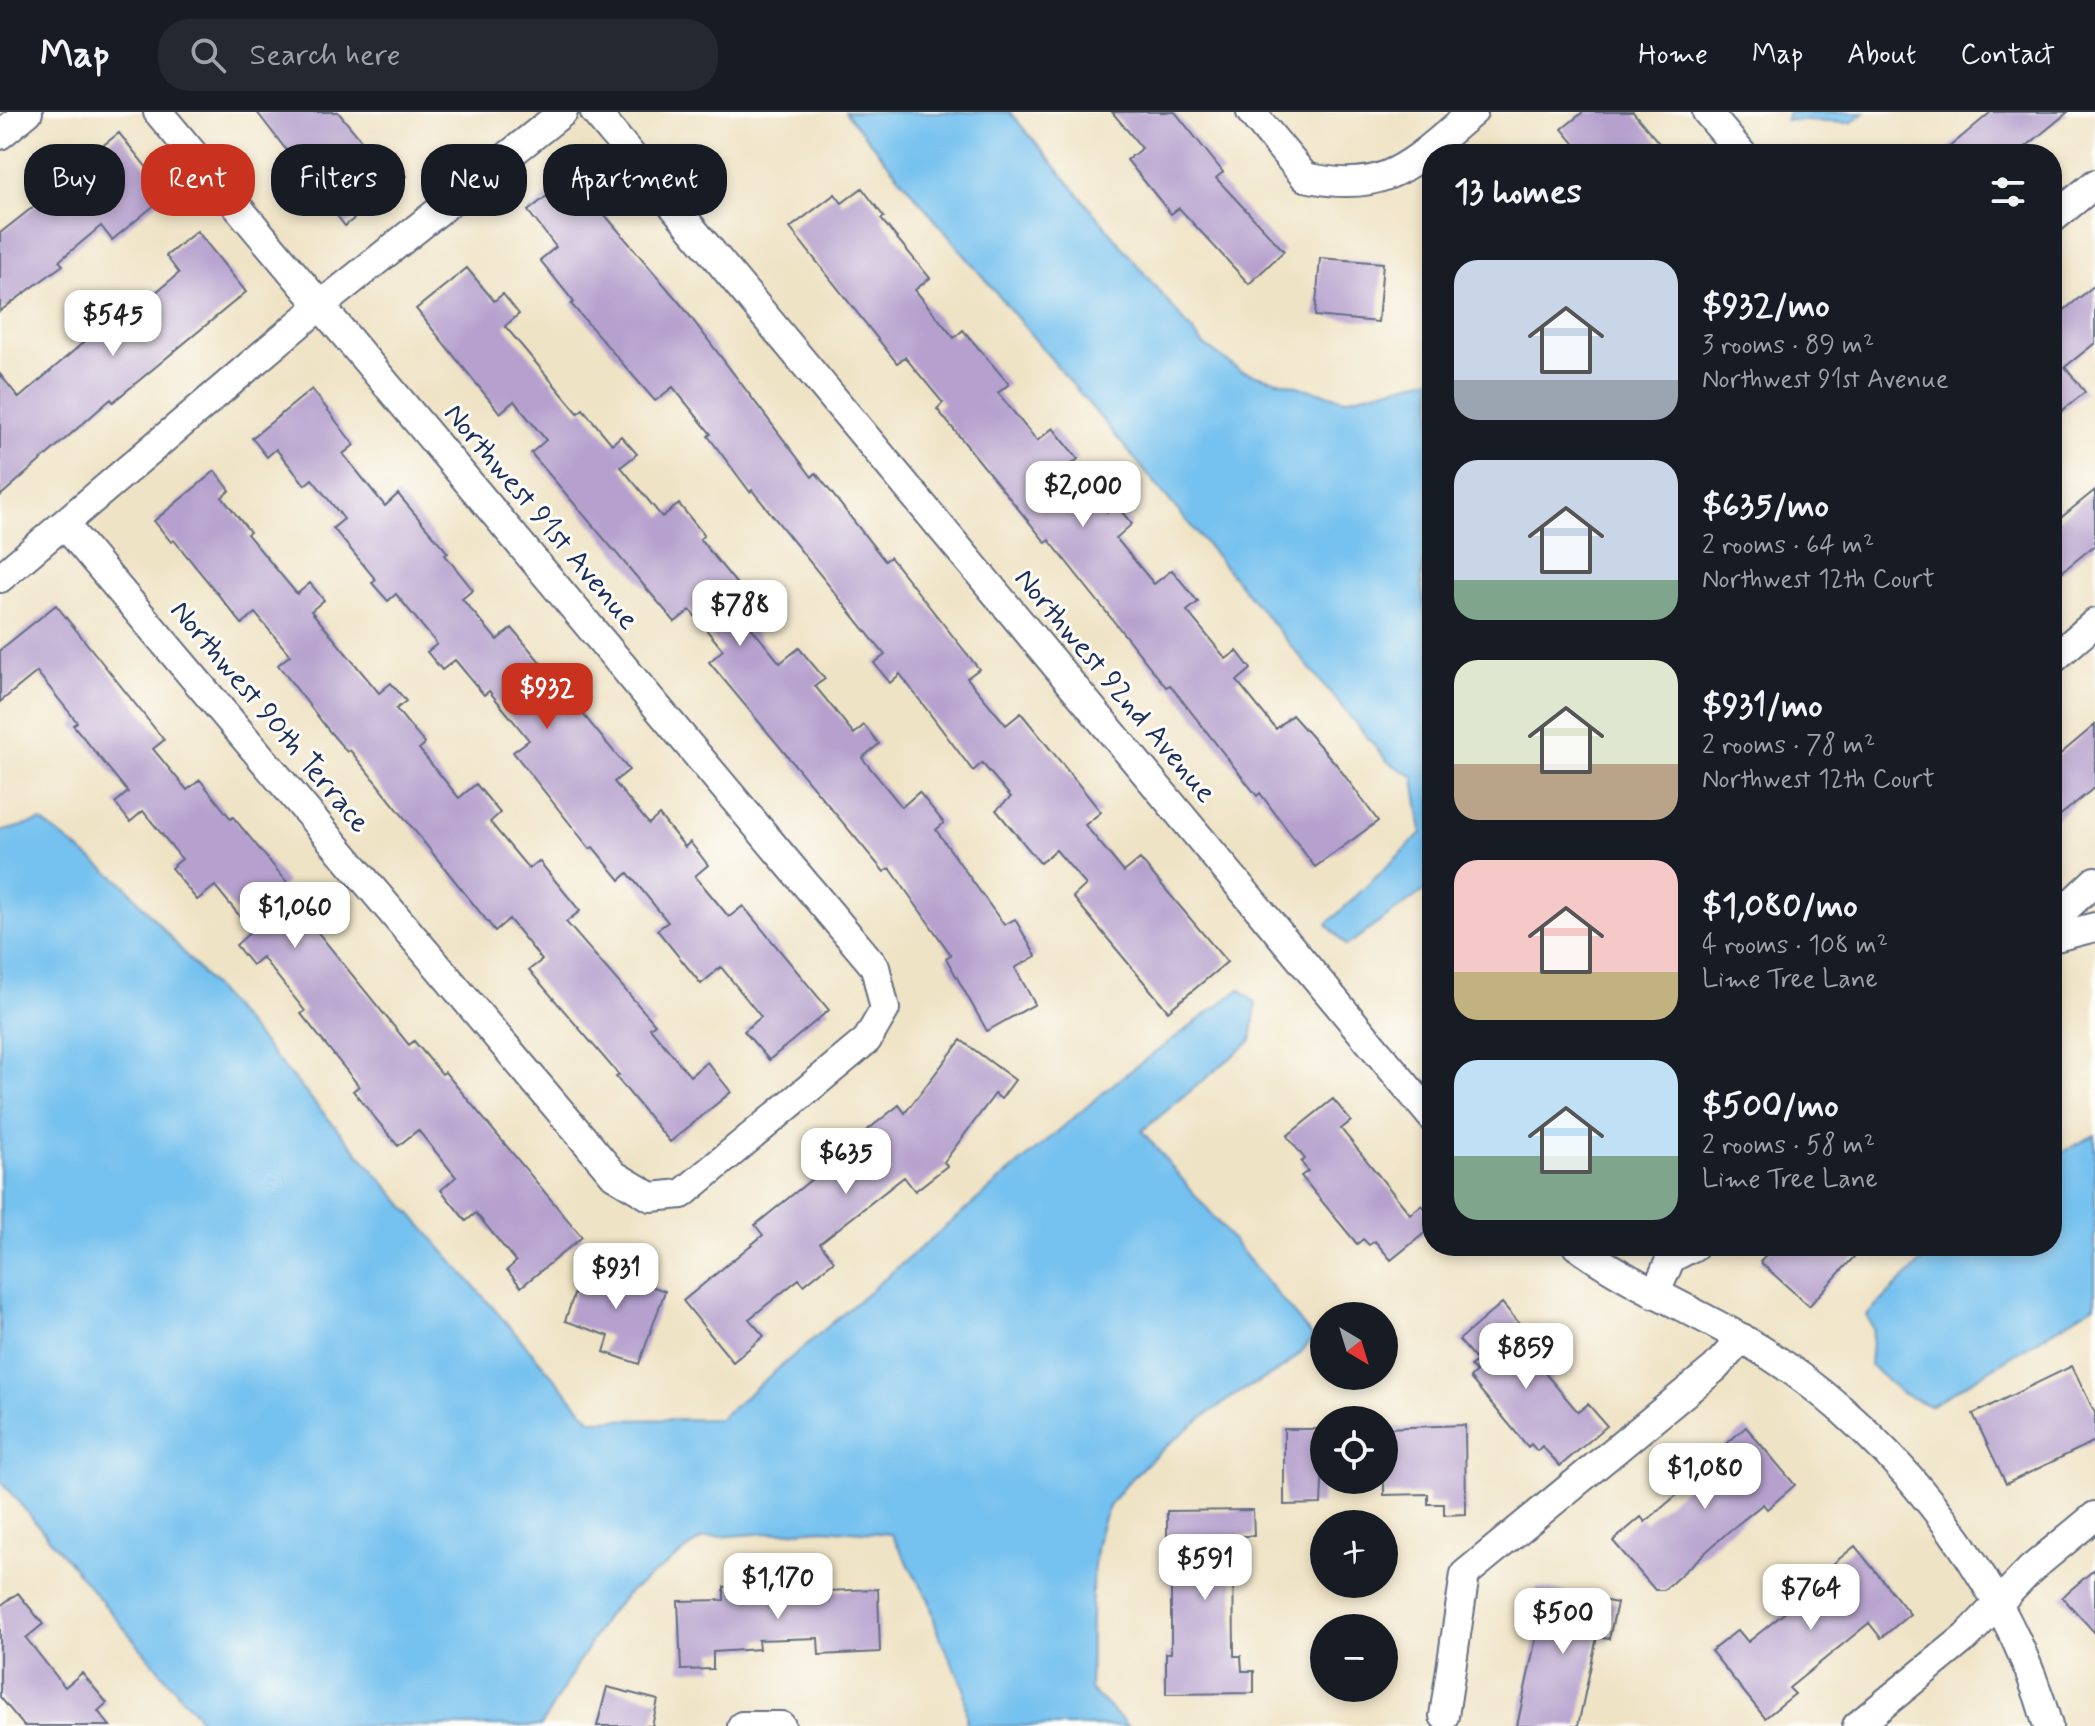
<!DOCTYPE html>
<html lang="en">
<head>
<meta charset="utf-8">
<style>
	body { margin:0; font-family:Mynerve,sans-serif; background:#242831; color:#f1f3f6; height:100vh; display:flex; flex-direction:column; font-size:30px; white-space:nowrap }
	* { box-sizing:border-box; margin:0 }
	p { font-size:26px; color:#9ea1a6 }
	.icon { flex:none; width:44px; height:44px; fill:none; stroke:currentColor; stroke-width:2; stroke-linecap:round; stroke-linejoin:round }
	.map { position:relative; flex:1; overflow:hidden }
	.side { position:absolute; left:1422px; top:32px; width:640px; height:1112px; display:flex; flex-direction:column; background:#171b24; border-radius:32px; box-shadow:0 4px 12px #0003 }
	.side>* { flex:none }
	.guide { position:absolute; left:24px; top:32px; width:760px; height:72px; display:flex; gap:16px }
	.needle { width:52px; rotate:142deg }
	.tools { position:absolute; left:1310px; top:1190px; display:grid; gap:16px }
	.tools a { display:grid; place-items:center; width:88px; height:88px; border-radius:50%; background:#171b24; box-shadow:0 4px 12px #0003; font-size:40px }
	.price { position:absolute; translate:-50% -68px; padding:0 18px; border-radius:16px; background:#fff; color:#222; font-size:26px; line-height:52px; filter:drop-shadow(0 2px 4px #0008) }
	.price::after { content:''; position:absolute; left:50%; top:48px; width:24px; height:18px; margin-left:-12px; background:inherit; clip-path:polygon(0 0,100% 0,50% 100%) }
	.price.selected { background:#c8321e; color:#fff }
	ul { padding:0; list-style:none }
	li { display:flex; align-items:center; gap:24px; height:200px; padding:0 32px }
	li span { display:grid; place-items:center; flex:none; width:224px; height:160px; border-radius:24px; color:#555 }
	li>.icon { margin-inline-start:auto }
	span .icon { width:96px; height:96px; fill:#fffc; stroke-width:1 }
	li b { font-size:34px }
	h2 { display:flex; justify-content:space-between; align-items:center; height:96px; padding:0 32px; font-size:34px }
	.chip { padding:0 28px; border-radius:32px; background:#171b24; box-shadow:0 4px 12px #0003; font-size:28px; line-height:72px }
	.chip.selected { background:#c8321e; color:#fff }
	header { display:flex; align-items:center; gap:48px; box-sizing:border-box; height:112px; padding:0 40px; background:#171b24; border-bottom:2px solid #363941 }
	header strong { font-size:38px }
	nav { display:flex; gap:44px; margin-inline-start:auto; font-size:28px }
	.search { width:560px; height:72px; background:#242831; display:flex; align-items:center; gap:20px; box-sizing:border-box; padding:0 28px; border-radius:32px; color:#9ea1a6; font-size:30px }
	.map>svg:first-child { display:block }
	.water { fill:#75c1ef; stroke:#4878a6; stroke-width:2 }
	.building { fill:#b6a1ce }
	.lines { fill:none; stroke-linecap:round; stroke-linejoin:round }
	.street-casing { stroke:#656e82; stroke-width:32 }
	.street { stroke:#fff; stroke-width:28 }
	.labels { text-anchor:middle; stroke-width:6; stroke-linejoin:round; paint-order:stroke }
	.street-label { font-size:30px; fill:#1b2f5e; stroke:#fdfcf7 }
</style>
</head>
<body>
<header>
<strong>Map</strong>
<div class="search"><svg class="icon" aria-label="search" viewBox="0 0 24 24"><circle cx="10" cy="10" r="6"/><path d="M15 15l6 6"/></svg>Search here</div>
<nav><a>Home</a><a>Map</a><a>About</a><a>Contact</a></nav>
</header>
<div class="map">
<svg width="2095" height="1614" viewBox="0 0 2095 1614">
	<rect width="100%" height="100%" fill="#fdfcf7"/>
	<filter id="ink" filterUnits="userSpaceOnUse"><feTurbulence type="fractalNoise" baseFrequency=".0125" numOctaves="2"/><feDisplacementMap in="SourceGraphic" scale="16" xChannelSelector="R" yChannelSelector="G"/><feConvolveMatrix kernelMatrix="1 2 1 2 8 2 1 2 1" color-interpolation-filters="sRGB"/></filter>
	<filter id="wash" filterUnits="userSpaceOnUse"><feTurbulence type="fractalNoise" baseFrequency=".006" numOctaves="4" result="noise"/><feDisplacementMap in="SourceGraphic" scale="32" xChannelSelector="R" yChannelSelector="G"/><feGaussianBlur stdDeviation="1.8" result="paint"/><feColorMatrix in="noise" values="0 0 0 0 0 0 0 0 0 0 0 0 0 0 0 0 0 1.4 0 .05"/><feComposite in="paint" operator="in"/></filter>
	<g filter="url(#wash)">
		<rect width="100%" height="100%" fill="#efe3c5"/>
		<path class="water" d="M845,0H1010L1204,233L1241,259L1345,287L1432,266V404L1421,466L1432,560V773L1346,834L1327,812L1422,721L1414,665L1388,650Z
			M1789,0H1865L1851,11L1785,8Z
			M41,709L123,771L591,1308L719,1307L1117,969L1240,877L1256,892L1251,929L1142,1019L1313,1225C1289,1261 1260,1266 1226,1289C1195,1310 1126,1363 1109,1395C1086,1437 1092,1529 1090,1577L1128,1614H967L964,1576L938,1522L929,1488L891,1422L823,1417L703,1426L629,1480L605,1506L541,1614H206L0,1368V720Z
			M2095,1023V1193L1930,1294L1901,1281L1870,1253L1873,1217L1867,1203L1938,1134H2052V1041L2062,1040Z"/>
		<g id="blocks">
			<path class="building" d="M257,0H338L380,51L389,44L406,64L345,114Z
				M1112,0H1175L1223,60L1216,66L1284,139L1249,172L1179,96L1171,102L1127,48L1142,36Z
				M1583,0H1633L1659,31L1645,42H1583L1562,17Z
				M1991,0H2068L2017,42H1941Z
				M119,21L168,82L112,128L101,114L59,149L63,153L0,199V121L99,43L96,39Z
				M572,64L683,195L812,365L816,361L885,449L890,445L921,484L979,557L967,566L1006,613L1021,601L1101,700L1085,713L1124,760L1140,747L1227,850L1168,899L1073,785L1086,773L1056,738L1040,751L996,698L1011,685L982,651L973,659L900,562L890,571L874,551L885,543L752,378L750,380L708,324L711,322L673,275L655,289L571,192L574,190L540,148L556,135L528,99Z
				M862,76L884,105L881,107L930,166L915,178L954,226L963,218L1009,272L998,281L1037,329L1053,316L1078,347L1070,354L1107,400L1116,393L1132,412L1116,426L1154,472L1172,458L1198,490L1187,499L1226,547L1237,539L1251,557L1237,569L1276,617L1292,603L1336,652L1378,709L1315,755L1260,681L1257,684L1170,573L1166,575L1049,428L1046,431L964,330L937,297L943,291L905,245L897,251L790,116L835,82L842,91Z
				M197,119L246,180L113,290L111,287L0,384V262L19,286L107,210L99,200L119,184L132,200L179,161L166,144Z
				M1320,146L1383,151L1378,210L1315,204Z
				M467,156L494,189L503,182L519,202L505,214L578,301L583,297L612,332L621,324L637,342L621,355L662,405L679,392L704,423L700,427L753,492L741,503L780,551L799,536L825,567L815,574L854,622L864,613L879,632L862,646L902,695L919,680L944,711L936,718L1004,813L1015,807L1036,844L1015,856L1035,892L987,919L946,846L951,843L890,756L884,760L709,550L723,538L690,498L675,510L531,341L546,328L514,289L500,301L416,197Z
				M2095,173V231L2065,255L2085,280L2052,307V208Z
				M312,277L354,333L343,342L385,394L398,382L448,441L445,443L473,478L462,487L497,528L512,516L629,658L614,670L649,712L659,703L685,735L690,730L708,753L695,764L729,805L743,794L829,898L769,948L744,919L761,905L721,855L701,872L657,818L668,810L628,761L620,768L593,735L590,737L513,640L529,628L489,579L484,583L455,548L442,558L427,540L437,532L396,482L388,489L372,471L376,468L333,416L344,407L312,367L305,373L276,337L267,345L252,326Z
				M215,359L230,378L222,385L250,420L247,422L297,482L310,471L324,488L311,499L379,581L391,571L406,589L396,597L425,632L419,637L459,686L476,672L500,701L490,710L529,757L539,749L580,799L566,810L655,912L650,916L690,964L707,950L731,980L670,1030L616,965L619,963L529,858L542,848L509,807L495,819L350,638L347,640L330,620L278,553L290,543L255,501L242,512L174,428L171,430L154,409Z
				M2095,378V433L2052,468V413Z
				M56,493L164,628L153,637L187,678L200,668L231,707L233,705L287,770L281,775L409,933L414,929L442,962L445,960L582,1125L521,1175L507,1158L516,1150L476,1101L466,1109L441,1078L456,1065L418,1018L398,1034L353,979L359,974L301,902L305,899L262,845L252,853L236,833L252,819L215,774L197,788L171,756L182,747L143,699L130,710L115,691L128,680L73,613L77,610L37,560L0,590V538Z
				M2095,613V675L2052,710V649Z
				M961,928L1015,968L1001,987L995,982L944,1050L947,1054L915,1079L904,1065L820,1131L834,1149L804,1173L799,1167L749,1207L764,1224L733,1250L683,1189L763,1123L755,1113L833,1050L831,1047L899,993L905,1001Z
				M1333,987L1351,1009L1341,1017L1410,1102L1422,1093L1432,1105V1115L1391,1148L1375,1129L1369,1133L1363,1127L1357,1132L1301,1064L1308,1059L1301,1050L1305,1047L1287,1024Z
				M1774,1134H1864L1809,1194L1760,1150Z
				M585,1151L665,1179L639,1252L604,1240L609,1224L565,1209Z
				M1502,1191L1519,1211L1509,1219L1578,1300L1588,1292L1607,1314L1560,1354L1542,1334L1537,1339L1531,1332L1528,1335L1470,1266L1476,1260L1470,1254L1477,1249L1459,1228Z
				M2072,1254L2095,1301V1329L2006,1372L1973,1302Z
				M1465,1313L1466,1402L1444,1403V1392H1428V1382L1384,1383V1316Z
				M1746,1315L1795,1373L1767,1397L1763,1392L1728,1420L1664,1478H1655L1613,1429L1641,1405L1645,1410L1724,1343L1719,1338Z
				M1284,1317H1320V1329H1324L1321,1392L1284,1393Z
				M1253,1398L1254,1424H1242V1437H1233L1234,1544H1241L1242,1559H1254V1581L1166,1582V1541H1171V1437H1167V1399Z
				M1855,1434L1910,1502L1881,1526L1869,1511L1789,1576L1795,1582L1765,1606L1711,1539L1738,1518L1748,1530L1798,1490L1831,1459L1828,1456Z
				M2095,1457V1521L2062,1485Z
				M826,1471V1479L878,1477L880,1540L819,1543L818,1526L758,1528L759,1537L713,1540V1557L681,1558L678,1489L724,1488V1475Z
				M1537,1475L1617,1491L1609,1527L1597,1525L1578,1614H1517L1539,1512L1530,1510Z
				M18,1481L43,1512L26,1526L65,1575L82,1561L107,1591L98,1599L110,1614H24L0,1585V1494Z
				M607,1575L658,1588L652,1614H597Z"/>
		</g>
	</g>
	<g filter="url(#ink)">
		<use href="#blocks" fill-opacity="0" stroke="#656e82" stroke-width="2"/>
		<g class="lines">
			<defs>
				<path id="street" d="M595,0L1432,1005
					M1251,0L1305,65C1389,84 1412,50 1473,0
					M1707,0L1742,42
					M0,23L28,0
					M2052,107L2095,72
					M64,412L614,1063L651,1085L682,1082L867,928L885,897L875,855L158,0
					M0,466L321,193L563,0
					M2052,548L2095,511
					M2052,809L2095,769
					M2052,826L2095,815
					M1577,1134C1628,1171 1687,1195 1741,1226C1881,1305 2005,1459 2048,1614
					M1655,1182L1671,1146L1694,1134
					M1444,1604L1465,1462L1715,1256L1742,1226
					M742,1614H781
					M1857,1614L1966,1525L2031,1457L2095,1404"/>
			</defs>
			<use href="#street" class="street-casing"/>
			<use href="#street" class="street"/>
		</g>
	</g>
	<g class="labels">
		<g class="street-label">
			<text transform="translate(542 404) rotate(50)" y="10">Northwest 91st Avenue</text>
			<text transform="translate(1116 573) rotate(50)" y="10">Northwest 92nd Avenue</text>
			<text transform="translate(271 604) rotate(50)" y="10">Northwest 90th Terrace</text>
		</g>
	</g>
</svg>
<div class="tools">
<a><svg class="needle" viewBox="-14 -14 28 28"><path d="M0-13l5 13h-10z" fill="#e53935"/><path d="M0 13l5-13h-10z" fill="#9ea1a6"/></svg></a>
<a><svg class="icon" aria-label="locate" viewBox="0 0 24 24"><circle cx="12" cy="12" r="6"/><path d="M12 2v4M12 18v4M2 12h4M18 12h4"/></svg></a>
<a>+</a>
<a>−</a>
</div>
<b class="price" style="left:113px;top:246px">$545</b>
<b class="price" style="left:1083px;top:417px">$2,000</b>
<b class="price" style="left:740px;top:536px">$788</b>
<b class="price selected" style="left:547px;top:619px">$932</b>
<b class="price" style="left:295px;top:838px">$1,060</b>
<b class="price" style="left:846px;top:1084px">$635</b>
<b class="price" style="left:616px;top:1199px">$931</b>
<b class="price" style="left:1526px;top:1279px">$859</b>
<b class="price" style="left:1705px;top:1399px">$1,080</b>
<b class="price" style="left:1205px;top:1490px">$591</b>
<b class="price" style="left:778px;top:1509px">$1,170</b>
<b class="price" style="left:1811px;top:1520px">$764</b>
<b class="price" style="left:1563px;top:1544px">$500</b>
<div class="guide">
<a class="chip">Buy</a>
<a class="chip selected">Rent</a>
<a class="chip">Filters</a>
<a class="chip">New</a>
<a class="chip">Apartment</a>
</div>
<section class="side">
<h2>13 homes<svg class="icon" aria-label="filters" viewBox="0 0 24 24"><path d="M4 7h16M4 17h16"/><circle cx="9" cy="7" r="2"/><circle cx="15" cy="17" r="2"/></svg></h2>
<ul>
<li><span style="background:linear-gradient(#c9d6e8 75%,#9aa5b1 0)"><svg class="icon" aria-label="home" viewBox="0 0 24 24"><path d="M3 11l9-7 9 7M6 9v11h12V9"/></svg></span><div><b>$932/mo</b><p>3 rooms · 89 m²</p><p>Northwest 91st Avenue</p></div></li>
<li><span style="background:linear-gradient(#c9d6e8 75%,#7fa58c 0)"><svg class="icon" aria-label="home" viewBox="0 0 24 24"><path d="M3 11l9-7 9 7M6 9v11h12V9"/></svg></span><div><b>$635/mo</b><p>2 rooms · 64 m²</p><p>Northwest 12th Court</p></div></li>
<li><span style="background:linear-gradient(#dfe7d0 65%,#b9a48a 0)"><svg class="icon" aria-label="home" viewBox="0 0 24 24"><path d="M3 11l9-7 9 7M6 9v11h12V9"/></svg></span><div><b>$931/mo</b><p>2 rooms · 78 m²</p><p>Northwest 12th Court</p></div></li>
<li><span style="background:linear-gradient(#f6c9c9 70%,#c2b280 0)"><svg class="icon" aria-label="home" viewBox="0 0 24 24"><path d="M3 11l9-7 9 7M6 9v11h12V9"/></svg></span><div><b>$1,080/mo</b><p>4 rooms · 108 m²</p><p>Lime Tree Lane</p></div></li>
<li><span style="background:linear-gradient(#bfe0f5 60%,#7fa58c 0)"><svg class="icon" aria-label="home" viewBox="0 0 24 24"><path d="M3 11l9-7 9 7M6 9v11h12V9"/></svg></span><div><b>$500/mo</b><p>2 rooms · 58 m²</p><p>Lime Tree Lane</p></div></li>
</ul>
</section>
</div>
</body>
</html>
